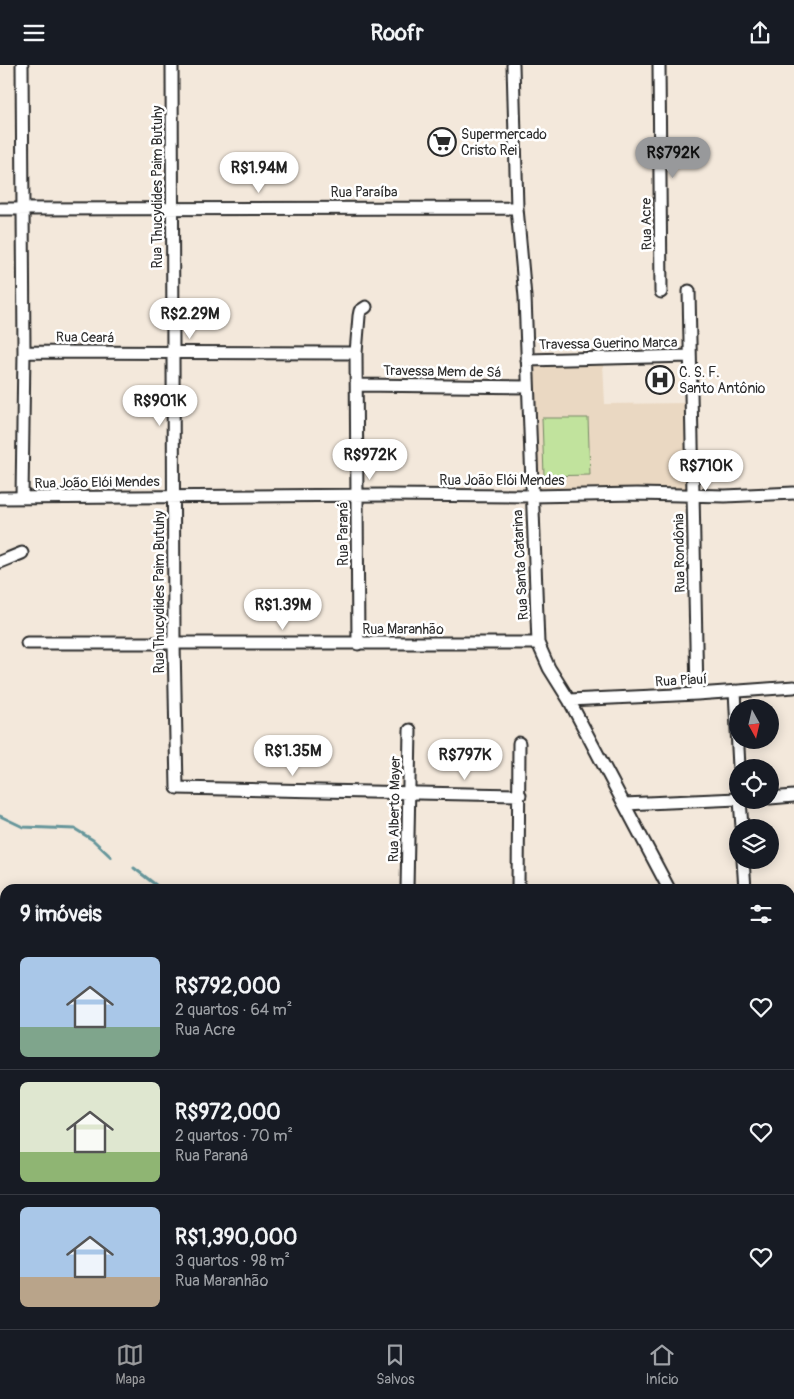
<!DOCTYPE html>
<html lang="pt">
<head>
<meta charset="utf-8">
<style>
	body { margin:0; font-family:Pangolin,sans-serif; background:#20242c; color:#f1f3f6; height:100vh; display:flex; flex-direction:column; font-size:19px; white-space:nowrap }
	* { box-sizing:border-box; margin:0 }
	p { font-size:16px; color:#9ea1a6 }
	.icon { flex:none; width:28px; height:28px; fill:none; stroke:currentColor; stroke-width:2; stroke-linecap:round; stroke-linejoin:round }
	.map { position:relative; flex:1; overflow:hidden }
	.side { position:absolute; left:0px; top:819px; width:795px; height:446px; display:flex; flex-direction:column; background:#171b24; border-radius:15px 15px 0 0; box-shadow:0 2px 12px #0003 }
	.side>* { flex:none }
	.needle { width:32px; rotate:172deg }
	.tools { position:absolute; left:729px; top:634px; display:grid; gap:10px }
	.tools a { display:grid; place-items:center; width:50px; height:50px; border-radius:50%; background:#171b24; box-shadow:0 2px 12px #0003; font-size:25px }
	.price { position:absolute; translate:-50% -42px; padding:0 11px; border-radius:18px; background:#fff; color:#222; font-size:16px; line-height:32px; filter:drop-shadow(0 1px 2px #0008) }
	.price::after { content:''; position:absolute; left:50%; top:30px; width:15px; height:11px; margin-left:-8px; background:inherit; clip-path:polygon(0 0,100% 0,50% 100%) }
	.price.selected { background:#98999b; color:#111 }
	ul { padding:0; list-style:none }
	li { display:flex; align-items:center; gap:15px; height:125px; padding:0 20px }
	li+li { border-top:1px solid #363941 }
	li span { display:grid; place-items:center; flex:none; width:140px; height:100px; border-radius:8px; color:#555 }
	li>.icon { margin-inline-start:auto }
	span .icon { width:60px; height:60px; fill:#fffc; stroke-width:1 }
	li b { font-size:21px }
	h2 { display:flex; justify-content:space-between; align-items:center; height:60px; padding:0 20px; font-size:21px }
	header { display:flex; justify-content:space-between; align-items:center; height:65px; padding:0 20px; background:#171b24; font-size:22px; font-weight:700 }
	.tab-bar { display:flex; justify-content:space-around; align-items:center; height:70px; border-top:1px solid #363941; background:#171b24; font-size:14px; color:#9ea1a6 }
	.tab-bar a { display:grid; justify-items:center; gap:2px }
	.tab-bar .selected { color:#98999b }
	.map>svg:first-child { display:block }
	.built { fill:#ead8c2 }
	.grass { fill:#c1e39d; stroke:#768764 }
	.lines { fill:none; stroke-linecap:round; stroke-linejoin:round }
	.stream { stroke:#66969b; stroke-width:3 }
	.street-casing { stroke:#2b2b2b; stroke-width:15 }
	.secondary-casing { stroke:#2b2b2b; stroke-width:20 }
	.street { stroke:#fff; stroke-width:11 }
	.secondary { stroke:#fff; stroke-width:16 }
	.labels { text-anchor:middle; stroke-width:5; stroke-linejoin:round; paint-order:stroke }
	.poi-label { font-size:14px; fill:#2b2b2b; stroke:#fff; text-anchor:start }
	.street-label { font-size:14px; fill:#2b2b2b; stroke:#fff }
</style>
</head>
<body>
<header><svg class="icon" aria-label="menu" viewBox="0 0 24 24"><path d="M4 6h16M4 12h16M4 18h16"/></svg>Roofr<svg class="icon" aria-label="share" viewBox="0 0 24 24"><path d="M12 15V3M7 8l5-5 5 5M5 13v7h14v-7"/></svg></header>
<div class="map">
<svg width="794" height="1264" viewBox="0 0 794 1264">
	<rect width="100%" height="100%" fill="#f3e8db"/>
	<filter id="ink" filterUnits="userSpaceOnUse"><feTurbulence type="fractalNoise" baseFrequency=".02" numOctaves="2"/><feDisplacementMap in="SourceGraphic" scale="10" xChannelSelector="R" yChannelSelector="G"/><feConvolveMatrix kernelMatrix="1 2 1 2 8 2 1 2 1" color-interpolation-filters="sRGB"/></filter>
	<g filter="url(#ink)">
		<path class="built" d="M603,298L605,339L689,338L690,425L537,428L534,299Z"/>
		<path class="grass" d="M542,353H588L590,410L544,411Z"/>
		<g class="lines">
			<path class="stream" d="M0,751L23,762L75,764L93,775L111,792
				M134,803L161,824
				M790,883H794"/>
			<defs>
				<path id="street" d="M22,0L24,287L22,432
					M172,0L174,579L177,723L520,730
					M513,0L517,143L525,232L538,578L549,603L569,635L669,824
					M659,0L661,227
					M0,144L517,143
					M689,226L697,629
					M24,287L356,288
					M527,295L690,291
					M357,320L528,322
					M0,433L385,430L532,431L637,429L725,431L794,428
					M0,497L22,488
					M27,578H538
					M358,579L356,288L359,251L360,246L366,242
					M735,626L739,702
					M569,635L697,629L794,622
					M770,733L794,731
					M740,735L742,762
					M624,739L738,734
					M743,795L745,824
					M407,824L410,665
					M518,824L519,678
					M0,906L5,918
					M790,990L794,1001
					M0,1086L5,1084
					M0,1129L5,1142
					M790,1257L794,1255
					M53,1260L54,1264
					M294,1260L296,1264
					M523,1260L525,1264
					M160,1264L170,1260
					M772,1264L782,1260"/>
				<path id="secondary" d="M790,846L794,845
					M646,1260L647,1264"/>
			</defs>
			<use href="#street" class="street-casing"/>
			<use href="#secondary" class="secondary-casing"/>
			<use href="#street" class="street"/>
			<use href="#secondary" class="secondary"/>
		</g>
	</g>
	<defs>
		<symbol id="supermarket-ring" viewBox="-11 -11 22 22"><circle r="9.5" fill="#fff" stroke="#2b2b2b" stroke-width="1.5"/><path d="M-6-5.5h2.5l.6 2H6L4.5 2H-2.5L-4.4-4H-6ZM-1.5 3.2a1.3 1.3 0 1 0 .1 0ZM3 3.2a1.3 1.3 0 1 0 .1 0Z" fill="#2b2b2b"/></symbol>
		<symbol id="hospital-ring" viewBox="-11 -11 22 22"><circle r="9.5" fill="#fff" stroke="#2b2b2b" stroke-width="1.5"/><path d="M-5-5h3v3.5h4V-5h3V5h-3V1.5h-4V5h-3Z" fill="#2b2b2b"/></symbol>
	</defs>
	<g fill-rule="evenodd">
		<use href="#supermarket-ring" x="426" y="61" width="32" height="32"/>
		<use href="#hospital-ring" x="644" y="299" width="32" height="32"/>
	</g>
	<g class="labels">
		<g class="poi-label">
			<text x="461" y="74">Supermercado<tspan x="461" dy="16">Cristo Rei</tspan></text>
			<text x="679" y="312">C. S. F.<tspan x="679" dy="16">Santo Antônio</tspan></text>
		</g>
		<g class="street-label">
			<text transform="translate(157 122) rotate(-90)" y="5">Rua Thucydides Paim Butuhy</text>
			<text x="364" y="132">Rua Paraíba</text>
			<text transform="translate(646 159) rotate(-91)" y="5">Rua Acre</text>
			<text transform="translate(85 272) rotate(1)" y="5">Rua Ceará</text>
			<text transform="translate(608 278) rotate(-1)" y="5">Travessa Guerino Marca</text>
			<text transform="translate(442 306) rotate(1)" y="5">Travessa Mem de Sá</text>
			<text x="502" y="420">Rua João Elói Mendes</text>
			<text transform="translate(97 417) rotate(-1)" y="5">Rua João Elói Mendes</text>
			<text transform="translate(343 469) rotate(-90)" y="5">Rua Paraná</text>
			<text transform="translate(679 488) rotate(-91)" y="5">Rua Rondônia</text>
			<text transform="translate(520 500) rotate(-93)" y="5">Rua Santa Catarina</text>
			<text transform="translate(159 527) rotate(-90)" y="5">Rua Thucydides Paim Butuhy</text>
			<text x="403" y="569">Rua Maranhão</text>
			<text transform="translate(681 615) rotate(-3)" y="5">Rua Piauí</text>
			<text transform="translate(394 744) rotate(-89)" y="5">Rua Alberto Mayer</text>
		</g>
	</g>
</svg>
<div class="tools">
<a><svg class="needle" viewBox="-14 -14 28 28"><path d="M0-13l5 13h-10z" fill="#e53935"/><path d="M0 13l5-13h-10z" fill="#9ea1a6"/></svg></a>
<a><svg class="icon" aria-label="locate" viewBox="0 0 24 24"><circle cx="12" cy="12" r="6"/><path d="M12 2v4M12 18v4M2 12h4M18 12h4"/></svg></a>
<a><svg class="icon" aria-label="layers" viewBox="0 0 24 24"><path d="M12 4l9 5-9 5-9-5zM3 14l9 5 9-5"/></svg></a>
</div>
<b class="price selected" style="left:673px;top:114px">R$792K</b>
<b class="price" style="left:259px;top:129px">R$1.94M</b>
<b class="price" style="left:190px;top:275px">R$2.29M</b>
<b class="price" style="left:160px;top:362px">R$901K</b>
<b class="price" style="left:370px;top:416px">R$972K</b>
<b class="price" style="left:706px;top:427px">R$710K</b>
<b class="price" style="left:283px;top:566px">R$1.39M</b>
<b class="price" style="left:293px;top:712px">R$1.35M</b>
<b class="price" style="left:465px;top:716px">R$797K</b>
<section class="side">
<h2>9 imóveis<svg class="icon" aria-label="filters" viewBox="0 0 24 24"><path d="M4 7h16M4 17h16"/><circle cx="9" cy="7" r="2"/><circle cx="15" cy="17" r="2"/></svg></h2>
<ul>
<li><span style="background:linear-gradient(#a9c7e8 70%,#7fa58c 0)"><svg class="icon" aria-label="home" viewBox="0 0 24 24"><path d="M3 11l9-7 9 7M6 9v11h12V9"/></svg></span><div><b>R$792,000</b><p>2 quartos · 64 m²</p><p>Rua Acre</p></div><svg class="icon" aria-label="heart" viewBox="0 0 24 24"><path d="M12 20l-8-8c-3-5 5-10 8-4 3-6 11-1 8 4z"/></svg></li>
<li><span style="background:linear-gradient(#dfe7d0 70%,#8fb573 0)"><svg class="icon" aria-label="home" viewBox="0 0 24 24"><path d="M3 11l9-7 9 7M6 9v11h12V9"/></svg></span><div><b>R$972,000</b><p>2 quartos · 70 m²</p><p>Rua Paraná</p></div><svg class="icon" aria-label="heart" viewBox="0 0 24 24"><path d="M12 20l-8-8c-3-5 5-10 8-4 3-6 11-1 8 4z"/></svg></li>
<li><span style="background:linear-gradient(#a9c7e8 70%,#b9a48a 0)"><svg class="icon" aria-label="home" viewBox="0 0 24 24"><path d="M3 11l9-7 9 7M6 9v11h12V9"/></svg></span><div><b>R$1,390,000</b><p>3 quartos · 98 m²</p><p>Rua Maranhão</p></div><svg class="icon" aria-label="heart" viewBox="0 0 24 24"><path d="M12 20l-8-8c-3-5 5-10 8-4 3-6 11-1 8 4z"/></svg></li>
</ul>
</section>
</div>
<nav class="tab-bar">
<a class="selected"><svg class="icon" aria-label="map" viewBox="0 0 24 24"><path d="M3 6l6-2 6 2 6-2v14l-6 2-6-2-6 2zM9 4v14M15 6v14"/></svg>Mapa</a>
<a><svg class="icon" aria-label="saved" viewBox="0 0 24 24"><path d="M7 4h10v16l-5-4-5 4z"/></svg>Salvos</a>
<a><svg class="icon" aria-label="home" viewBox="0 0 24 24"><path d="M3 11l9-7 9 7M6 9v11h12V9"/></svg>Início</a>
</nav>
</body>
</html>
